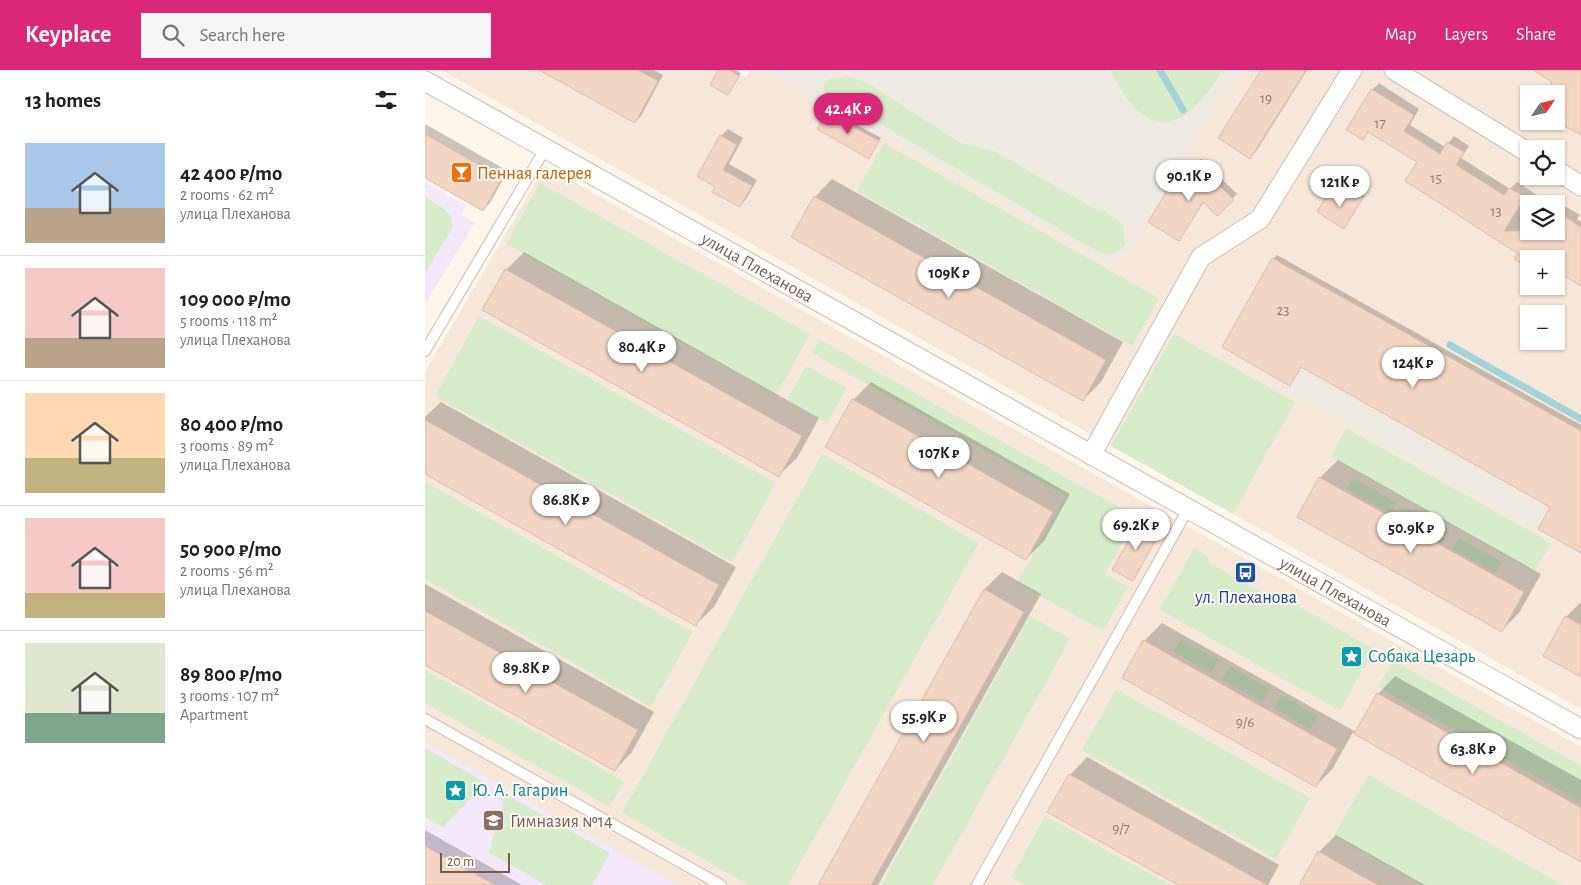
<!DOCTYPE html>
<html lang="en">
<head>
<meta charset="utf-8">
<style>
	body { margin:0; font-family:"Alegreya Sans",sans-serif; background:#f6f6f6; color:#202124; height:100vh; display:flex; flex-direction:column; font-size:19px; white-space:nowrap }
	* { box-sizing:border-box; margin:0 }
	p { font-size:16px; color:#757577 }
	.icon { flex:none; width:28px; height:28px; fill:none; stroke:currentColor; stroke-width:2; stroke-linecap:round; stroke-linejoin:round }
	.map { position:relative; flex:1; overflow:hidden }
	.panel { display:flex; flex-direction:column; background:#fff; width:425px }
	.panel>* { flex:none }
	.needle { width:32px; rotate:55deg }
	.fabs { position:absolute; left:1095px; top:15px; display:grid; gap:10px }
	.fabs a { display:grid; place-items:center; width:45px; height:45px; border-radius:0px; background:#fff; box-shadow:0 1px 4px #0004; font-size:25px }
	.scale { position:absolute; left:15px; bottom:12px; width:70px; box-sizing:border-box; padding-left:5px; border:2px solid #7a5c4d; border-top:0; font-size:14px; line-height:18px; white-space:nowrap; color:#7a5c4d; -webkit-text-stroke:4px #fffaf3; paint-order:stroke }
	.price { position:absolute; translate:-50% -42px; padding:0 11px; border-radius:18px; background:#fff; color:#222; font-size:16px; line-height:32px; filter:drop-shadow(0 1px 2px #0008) }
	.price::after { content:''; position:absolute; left:50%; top:30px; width:15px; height:11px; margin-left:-8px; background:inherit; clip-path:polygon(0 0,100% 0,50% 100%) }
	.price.selected { background:#db2777; color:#fff }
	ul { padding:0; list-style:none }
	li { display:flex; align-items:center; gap:15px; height:125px; padding:0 25px }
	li+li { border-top:1px solid #e0e0e0 }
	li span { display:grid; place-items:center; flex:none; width:140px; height:100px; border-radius:0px; color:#555 }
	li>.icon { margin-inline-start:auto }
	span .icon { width:60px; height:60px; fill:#fffc; stroke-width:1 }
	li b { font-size:21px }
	h2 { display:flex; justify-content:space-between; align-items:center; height:60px; padding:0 25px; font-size:21px }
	header { display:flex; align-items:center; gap:30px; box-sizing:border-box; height:70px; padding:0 25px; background:#db2777; color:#fff }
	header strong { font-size:24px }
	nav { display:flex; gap:28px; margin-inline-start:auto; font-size:18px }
	.search { width:350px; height:45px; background:#f6f6f6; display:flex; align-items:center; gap:12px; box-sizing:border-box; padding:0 18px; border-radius:0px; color:#757577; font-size:19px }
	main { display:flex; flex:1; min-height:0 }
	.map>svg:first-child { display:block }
	.residential { fill:#f5e8da; fill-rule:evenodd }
	.industrial { fill:#efe9e4 }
	.education { fill:#f3e8fa }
	.green { fill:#d8ecc9 }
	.shadow { fill:#0003 }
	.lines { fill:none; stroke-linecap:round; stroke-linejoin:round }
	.stream { stroke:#a5d3da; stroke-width:7 }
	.building { fill:#f3d5c3; stroke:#e6bba3 }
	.lane-casing { stroke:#d1beb0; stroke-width:12 }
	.street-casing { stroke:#d1beb0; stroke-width:21 }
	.lane { stroke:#fff; stroke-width:10 }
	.street { stroke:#fff; stroke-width:19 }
	.labels { text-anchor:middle; stroke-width:4; stroke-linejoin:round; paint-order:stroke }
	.number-label { font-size:15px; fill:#987a6a }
	.food-label { font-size:18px; fill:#c56008; stroke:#fffaf3; text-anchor:start }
	.street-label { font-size:18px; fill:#7a5c4d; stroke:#fffaf3 }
	.transit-label { font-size:18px; fill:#164399; stroke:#fffaf3 }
	.culture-label { font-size:18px; fill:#0d838f; stroke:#fffaf3; text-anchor:start }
	.education-label { font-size:18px; fill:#785e54; stroke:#fffaf3; text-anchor:start }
</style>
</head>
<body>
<header>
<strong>Keyplace</strong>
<div class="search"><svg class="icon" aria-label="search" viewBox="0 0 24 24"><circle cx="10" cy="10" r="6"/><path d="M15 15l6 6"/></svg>Search here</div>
<nav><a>Map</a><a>Layers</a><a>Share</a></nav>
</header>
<main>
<section class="panel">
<h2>13 homes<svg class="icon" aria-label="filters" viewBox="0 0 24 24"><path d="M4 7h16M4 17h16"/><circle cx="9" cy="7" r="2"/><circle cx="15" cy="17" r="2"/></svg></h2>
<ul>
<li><span style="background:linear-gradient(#a9c7e8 65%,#b9a48a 0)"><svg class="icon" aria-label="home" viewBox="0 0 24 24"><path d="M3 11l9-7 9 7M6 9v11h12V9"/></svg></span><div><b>42 400 ₽/mo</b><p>2 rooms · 62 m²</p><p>улица Плеханова</p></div></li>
<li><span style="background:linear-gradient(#f6c9c9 70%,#b9a48a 0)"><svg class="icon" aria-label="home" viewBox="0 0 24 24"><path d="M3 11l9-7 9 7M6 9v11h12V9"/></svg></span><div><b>109 000 ₽/mo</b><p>5 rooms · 118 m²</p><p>улица Плеханова</p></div></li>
<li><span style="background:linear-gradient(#ffd9b3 65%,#c2b280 0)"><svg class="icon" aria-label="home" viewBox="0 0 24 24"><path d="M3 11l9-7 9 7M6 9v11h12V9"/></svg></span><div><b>80 400 ₽/mo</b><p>3 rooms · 89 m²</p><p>улица Плеханова</p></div></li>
<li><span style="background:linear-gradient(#f6c9c9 75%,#c2b280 0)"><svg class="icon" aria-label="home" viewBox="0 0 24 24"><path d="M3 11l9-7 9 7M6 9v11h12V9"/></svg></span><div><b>50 900 ₽/mo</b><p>2 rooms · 56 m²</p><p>улица Плеханова</p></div></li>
<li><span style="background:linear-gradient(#dfe7d0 70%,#7fa58c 0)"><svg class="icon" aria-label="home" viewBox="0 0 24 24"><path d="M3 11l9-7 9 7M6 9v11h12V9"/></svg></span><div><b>89 800 ₽/mo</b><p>3 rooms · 107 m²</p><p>Apartment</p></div></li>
</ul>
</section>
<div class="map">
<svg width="1156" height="815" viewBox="0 0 1156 815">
	<rect width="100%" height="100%" fill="#fdf6ec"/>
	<path class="residential" d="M16,0H307L321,8L326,0H341L692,199L815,0H1156V361L849,314L1156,486V639ZM1104,24H1131V51H1104ZM1104,79H1131V106H1104ZM1104,134H1131V161H1104ZM1104,189H1131V216H1104ZM1104,244H1131V271H1104Z
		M120,96L1156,677V815H0V302Z"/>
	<path class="industrial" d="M341,0H815L692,199Z
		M923,231L1156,361V486L849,314L871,274L893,285Z"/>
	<path class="education" d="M0,112L41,135L36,145L50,153L0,234Z
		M0,673L69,712L252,815H0Z"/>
	<path class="green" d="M685,0H798C757,65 723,75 685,0Z
		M422,6L444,14L536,73L569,81L663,135L681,142L693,150L699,158L700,175C692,184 686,186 675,183L399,21V15L402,10Z
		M459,73L734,228L707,276L432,121Z
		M115,113L385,264L351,325L81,174Z
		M0,127C12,134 28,141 28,157L0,203Z
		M54,246L351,413L307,492L10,326Z
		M749,264L870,332L808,444L686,376Z
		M395,270L712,447L680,504L703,517L678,561L592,513L641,426L387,283Z
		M381,296L422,318L402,353L362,330Z
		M921,358L1126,473L1110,502L905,387Z
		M397,384L554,473L363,815H324L197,743Z
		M928,408L972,433L966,444L921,419Z
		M0,412L268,562L226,637L0,509Z
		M983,439L1023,462L1017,473L977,450Z
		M1034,468L1077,492L1070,503L1027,479Z
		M769,478L783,486L784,493L851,530L856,527L949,579L915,641L735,540Z
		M605,546L645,569L508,815H456Z
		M756,569L794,590L786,603L748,582Z
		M968,590L1156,696V732L953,617Z
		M805,596L845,619L838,632L797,610Z
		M0,600L199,711L185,737L0,633Z
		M691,619L885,728L851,789L657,680Z
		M856,625L893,646L885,659L849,638Z
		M0,678L61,713L18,757L0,747Z
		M943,705L1138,815H997L909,766Z
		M80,724L185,783L167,815H121L64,783Z
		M620,746L744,815H599L586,808Z"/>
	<path class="shadow" d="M117,0H229L238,5L216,46L210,52Z
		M295,0H311L316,3L303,24Z
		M838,0H882L832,80L825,87Z
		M954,13L994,39L985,55L1020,77L1029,66L1044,76L1036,88L1085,119L1092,112L1126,134H1104V161H1131V136L1134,133L1155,145L1152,149L1156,152V215L1139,204L1131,212V189L1094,183L994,92L945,61L938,69L923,60L947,20Z
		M405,40L456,68L444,87L402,43Z
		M0,54L83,101L65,133L58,140L0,107Z
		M303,59L318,68L304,94L332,110L321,129L315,136L292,116L296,66Z
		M776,89L812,124L792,145L779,132L754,169L747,115Z
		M407,109L698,272L676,312L658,330L390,127Z
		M925,116L940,125L922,154L904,124L907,121L917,127Z
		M99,182L394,348L372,388L354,405L81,200Z
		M852,185L1156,355V482L1127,436L877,296L865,314L848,189Z
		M446,312L645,424L619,471L601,489L428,330Z
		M16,332L311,497L289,537L271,554L0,402V347Z
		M913,390L1116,504L1094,543L1077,560L895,408Z
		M720,447L739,457L707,509L689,499Z
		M577,502L616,524L453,815H403L560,519Z
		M0,514L229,642L207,682L190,700L0,593Z
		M1156,532V605L1141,547Z
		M737,553L931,662L953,624L970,606L1156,710V790L928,662L908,698L891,716L719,571Z
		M662,687L854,795L843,815H755L645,705Z
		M0,760L97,815H0Z
		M911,765L1000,815H876L894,782Z"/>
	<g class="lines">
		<path class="stream" d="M735,0L758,40
			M1025,275L1156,349"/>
	</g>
	<path class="building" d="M114,0H213L233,11L210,53Z
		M293,0H304L314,6L303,25L285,15Z
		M836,0H881L825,89L793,68Z
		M1108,0H1156V65L1131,51V24H1120L1127,12Z
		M946,19L989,45L979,61L1015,84L1022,72L1039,82L1031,95L1079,125L1084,118L1100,127L1079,161H1131V141L1156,157V216L1131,201V189H1104V198L1089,189L1092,183L980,111L992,92L943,62L938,70L921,60Z
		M401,42L454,71L444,89L392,59Z
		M0,64L77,108L58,141L0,108Z
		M295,65L312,75L298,100L327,116L315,137L287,122L290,117L272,106Z
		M771,93L809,130L792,146L778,132L754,171L723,152L746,114L748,115Z
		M922,118L938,128L919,159L892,142L903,123L914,130Z
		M389,126L681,290L658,331L366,167Z
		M847,188L1156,361V483L1113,459L1125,437L876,297L865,316L797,277Z
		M80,199L377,366L354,407L57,240Z
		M427,329L628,442L601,490L400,377Z
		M0,350L294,515L271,556L0,404Z
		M894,407L1099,522L1077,562L872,447Z
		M714,451L735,462L708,511L687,500Z
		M559,519L599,542L446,815H393Z
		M0,541L213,660L190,701L0,595Z
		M1140,546L1156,555V607L1118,586Z
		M718,570L912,679L891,717L697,608Z
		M952,623L1156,738V792L929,664Z
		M644,704L810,797L842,815H753L622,742Z
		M0,776L30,793L70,815H0Z
		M893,781L910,791L953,815H874Z"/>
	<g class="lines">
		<defs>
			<path id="lane" d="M0,281L120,79
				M0,649L296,815
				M552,815L763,439"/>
			<g id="street">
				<path d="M969,0L1104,83"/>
				<path id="s1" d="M0,11L1156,659"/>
				<path d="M1131,100L1156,116"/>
				<path d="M666,385L776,187L835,149L927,0"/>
			</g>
		</defs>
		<use href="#lane" class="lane-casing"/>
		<use href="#street" class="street-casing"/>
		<use href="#lane" class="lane"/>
		<use href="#street" class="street"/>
	</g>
	<defs>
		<symbol id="bar-square" viewBox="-11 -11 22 22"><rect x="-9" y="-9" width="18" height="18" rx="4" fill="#e8710a" stroke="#fffaf3"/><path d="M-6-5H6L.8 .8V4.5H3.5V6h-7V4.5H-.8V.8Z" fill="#fff"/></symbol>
		<symbol id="bus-square" viewBox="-11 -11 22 22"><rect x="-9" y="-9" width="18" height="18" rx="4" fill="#1a4fb4" stroke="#fffaf3"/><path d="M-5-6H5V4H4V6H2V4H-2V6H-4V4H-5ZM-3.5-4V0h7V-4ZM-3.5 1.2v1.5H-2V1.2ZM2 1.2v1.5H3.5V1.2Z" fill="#fff"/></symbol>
		<symbol id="sight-square" viewBox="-11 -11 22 22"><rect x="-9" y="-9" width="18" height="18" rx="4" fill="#0f9aa8" stroke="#fffaf3"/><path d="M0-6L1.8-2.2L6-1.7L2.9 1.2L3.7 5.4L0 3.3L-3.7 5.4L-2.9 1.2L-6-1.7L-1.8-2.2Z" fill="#fff"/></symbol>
		<symbol id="school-square" viewBox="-11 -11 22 22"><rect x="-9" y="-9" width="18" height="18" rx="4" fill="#8d6e63" stroke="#fffaf3"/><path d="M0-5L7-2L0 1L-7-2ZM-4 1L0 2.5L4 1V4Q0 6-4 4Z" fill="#fff"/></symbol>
	</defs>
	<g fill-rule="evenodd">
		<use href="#bar-square" x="24" y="90" width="25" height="25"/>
		<use href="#bus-square" x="808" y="490" width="25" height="25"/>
		<use href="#sight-square" x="914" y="574" width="25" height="25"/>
		<use href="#sight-square" x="18" y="708" width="25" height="25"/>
		<use href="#school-square" x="56" y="738" width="25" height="25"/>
	</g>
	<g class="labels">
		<g class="number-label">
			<text x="841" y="33">19</text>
			<text x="955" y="58">17</text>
			<text x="1011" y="113">15</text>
			<text x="1071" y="146">13</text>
			<text x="858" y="245">23</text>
			<text x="820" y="657">9/6</text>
			<text x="696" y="763">9/7</text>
		</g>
		<g class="food-label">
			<text x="52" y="109">Пенная галерея</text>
		</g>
		<g class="street-label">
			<text dy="6" stroke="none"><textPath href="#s1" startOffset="381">улица Плеханова</textPath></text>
			<text dy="6" stroke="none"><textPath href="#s1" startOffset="1044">улица Плеханова</textPath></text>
		</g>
		<g class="transit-label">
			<text x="821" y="533">ул. Плеханова</text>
		</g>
		<g class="culture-label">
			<text x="943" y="592">Собака Цезарь</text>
			<text x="47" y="726">Ю. А. Гагарин</text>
		</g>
		<g class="education-label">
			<text x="85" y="757">Гимназия №14</text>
		</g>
	</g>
</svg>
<div class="fabs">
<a><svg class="needle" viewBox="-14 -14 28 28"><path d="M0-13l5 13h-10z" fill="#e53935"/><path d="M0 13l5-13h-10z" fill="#757577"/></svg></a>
<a><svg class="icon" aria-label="locate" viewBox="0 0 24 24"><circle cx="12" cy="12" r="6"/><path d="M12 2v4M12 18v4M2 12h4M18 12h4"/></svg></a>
<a><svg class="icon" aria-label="layers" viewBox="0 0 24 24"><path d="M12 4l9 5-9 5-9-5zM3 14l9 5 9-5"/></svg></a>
<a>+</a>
<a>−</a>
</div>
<div class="scale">20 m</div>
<b class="price selected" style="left:423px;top:65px">42.4K ₽</b>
<b class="price" style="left:764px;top:132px">90.1K ₽</b>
<b class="price" style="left:915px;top:138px">121K ₽</b>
<b class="price" style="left:524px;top:229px">109K ₽</b>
<b class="price" style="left:217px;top:303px">80.4K ₽</b>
<b class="price" style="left:988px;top:319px">124K ₽</b>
<b class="price" style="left:514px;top:409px">107K ₽</b>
<b class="price" style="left:141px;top:456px">86.8K ₽</b>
<b class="price" style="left:711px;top:481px">69.2K ₽</b>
<b class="price" style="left:986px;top:484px">50.9K ₽</b>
<b class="price" style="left:101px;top:624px">89.8K ₽</b>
<b class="price" style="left:499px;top:673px">55.9K ₽</b>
<b class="price" style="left:1048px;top:705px">63.8K ₽</b>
</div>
</main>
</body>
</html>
